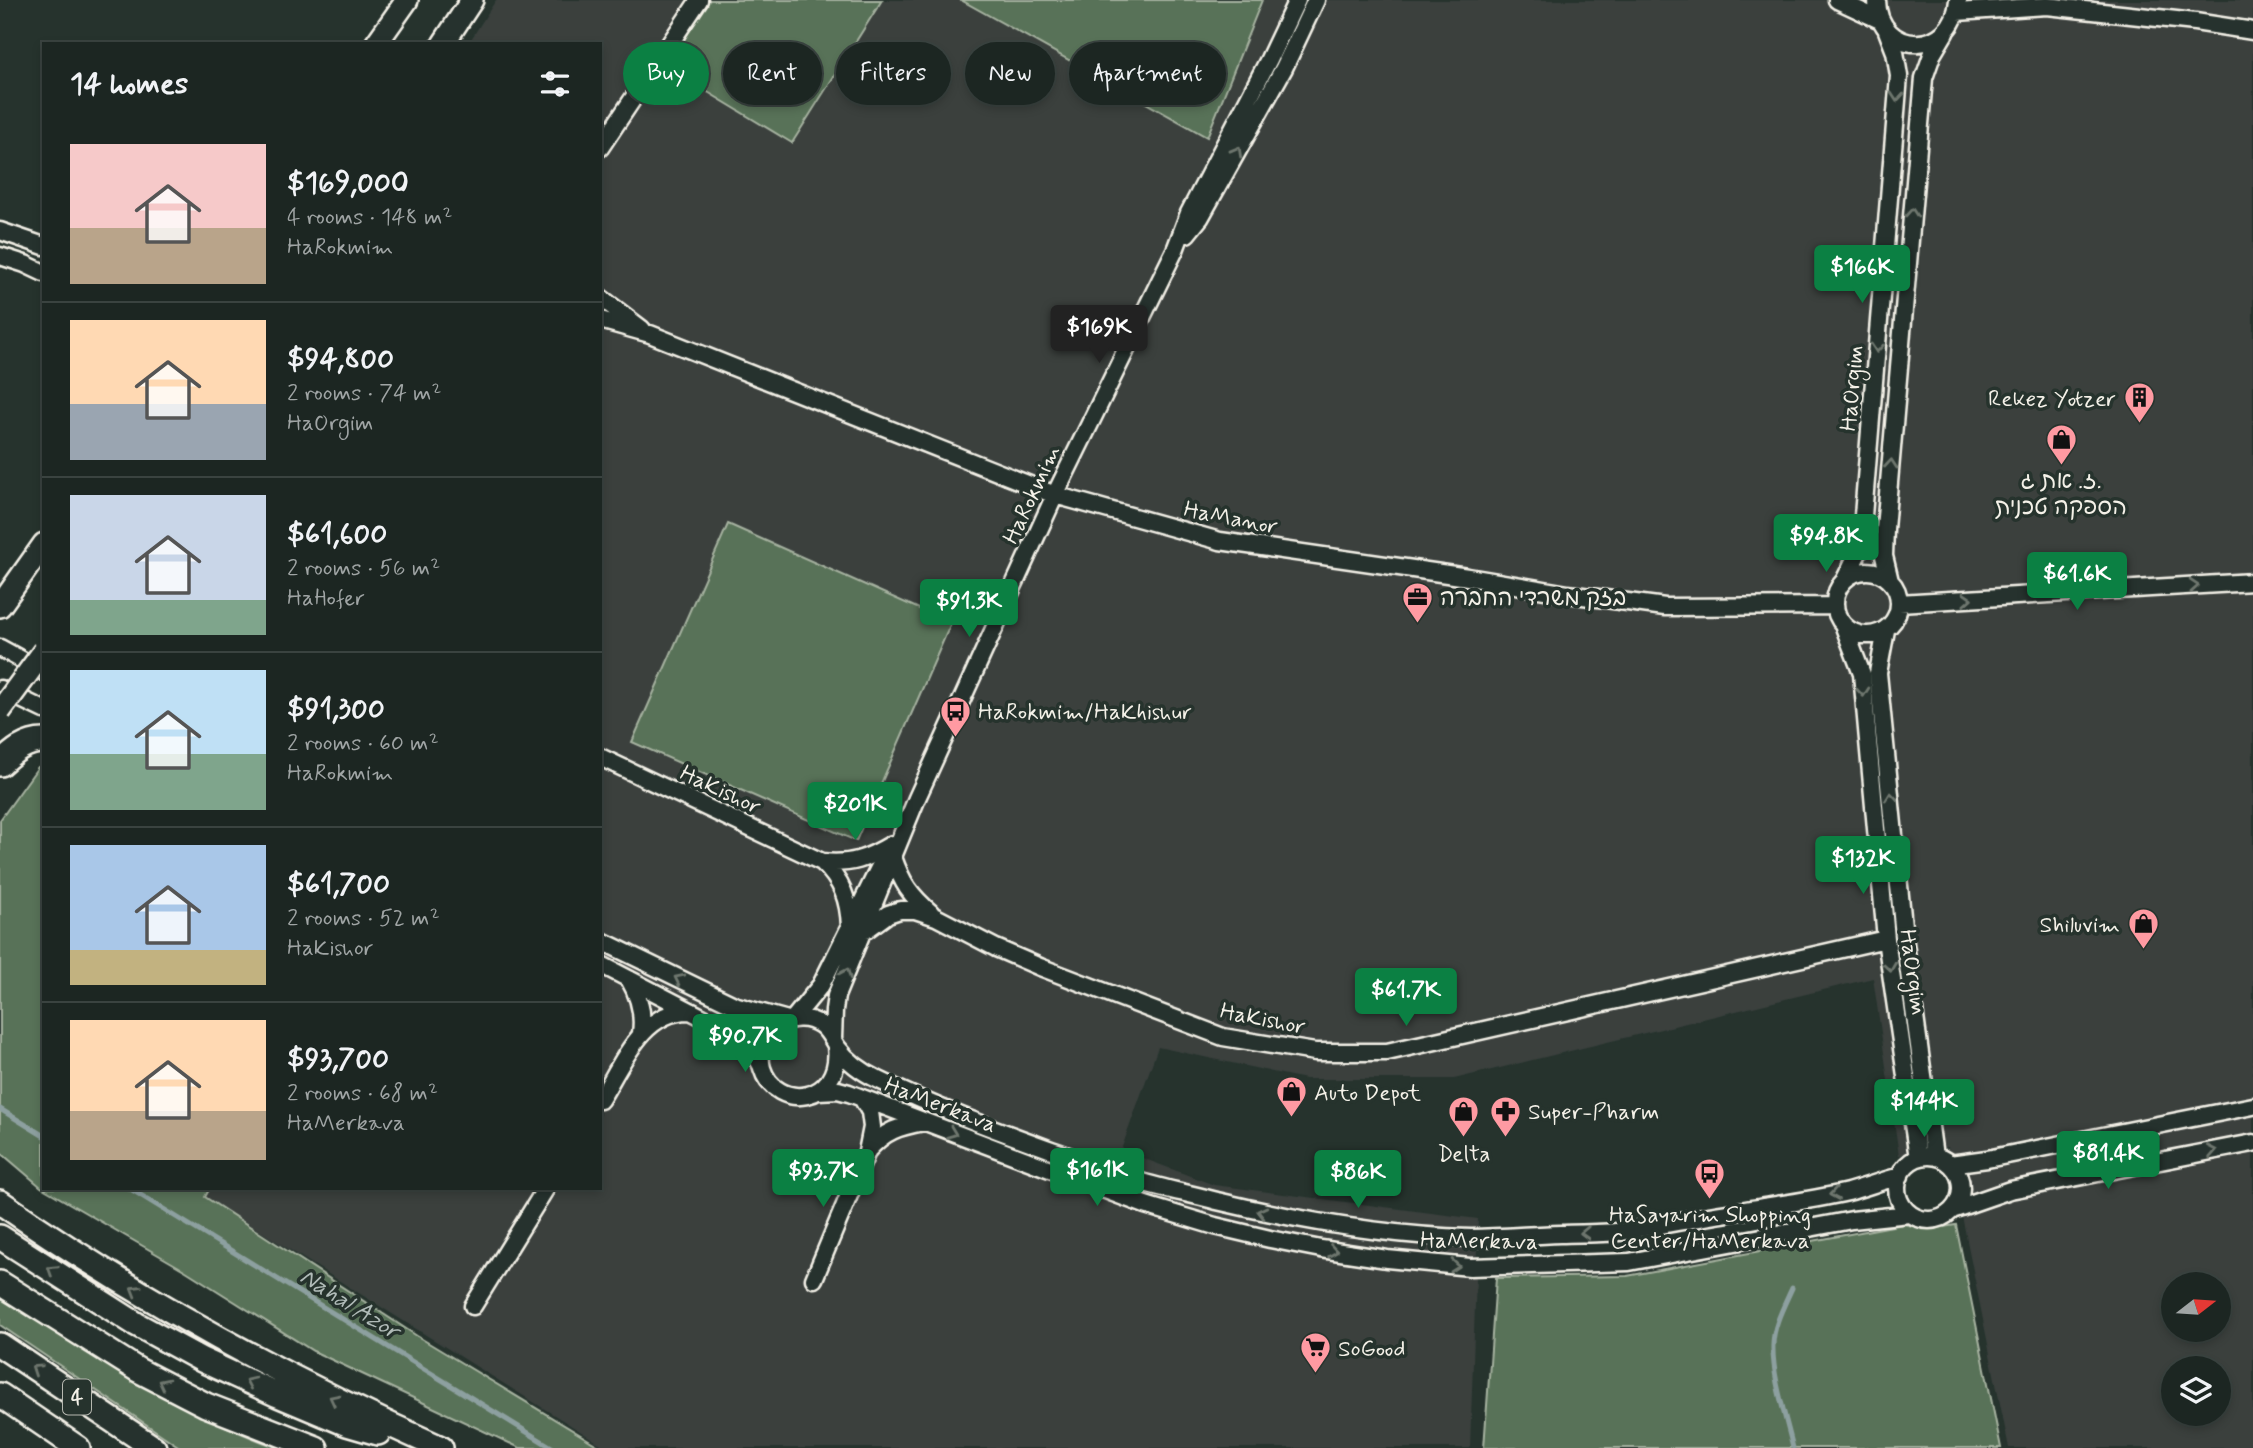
<!DOCTYPE html>
<html lang="en">
<head>
<meta charset="utf-8">
<style>
	body { margin:0; font-family:Mynerve,"Playpen Sans Hebrew",sans-serif; background:#252e2a; color:#f1f3f6; height:100vh; display:flex; flex-direction:column; font-size:26px; white-space:nowrap }
	* { box-sizing:border-box; margin:0 }
	p { font-size:23px; color:#a0a5a5 }
	.icon { flex:none; width:38px; height:38px; fill:none; stroke:currentColor; stroke-width:2; stroke-linecap:round; stroke-linejoin:round }
	.map { position:relative; flex:1; overflow:hidden }
	.panel { position:absolute; left:42px; top:42px; width:560px; height:1148px; display:flex; flex-direction:column; background:#1c2622; border-radius:0px; box-shadow:0 4px 10px #0003,0 0 0 2px #3a4340 }
	.panel>* { flex:none }
	.top-card { position:absolute; left:623px; top:42px; width:665px; height:63px; display:flex; gap:14px }
	.needle { width:46px; rotate:73deg }
	.fabs { position:absolute; left:2161px; top:1272px; display:grid; gap:14px }
	.fabs a { display:grid; place-items:center; width:70px; height:70px; border-radius:50%; background:#1c2622; box-shadow:0 4px 10px #0003,0 0 0 2px #3a4340; font-size:35px }
	.price { position:absolute; translate:-50% -60px; padding:0 16px; border-radius:7px; background:#0b8043; color:#fff; font-size:23px; line-height:46px; filter:drop-shadow(0 2px 4px #0008) }
	.price::after { content:''; position:absolute; left:50%; top:42px; width:21px; height:16px; margin-left:-10px; background:inherit; clip-path:polygon(0 0,100% 0,50% 100%) }
	.price.current { background:#222; color:#fff }
	ul { padding:0; list-style:none }
	li { display:flex; align-items:center; gap:21px; height:175px; padding:0 28px }
	li+li { border-top:2px solid #3a4340 }
	li span { display:grid; place-items:center; flex:none; width:196px; height:140px; border-radius:0px; color:#555 }
	li>.icon { margin-inline-start:auto }
	span .icon { width:84px; height:84px; fill:#fffc; stroke-width:1 }
	li b { font-size:30px }
	h2 { display:flex; justify-content:space-between; align-items:center; height:84px; padding:0 28px; font-size:30px }
	.pill { padding:0 24px; border-radius:32px; background:#1c2622; box-shadow:0 4px 10px #0003,0 0 0 2px #3a4340; font-size:24px; line-height:63px }
	.pill.current { background:#0b8043; color:#fff }
	.map>svg:first-child { display:block }
	.built { fill:#3a403e; fill-rule:evenodd }
	.green { fill:#597258; stroke:#a6b2a0; stroke-width:2 }
	.lines { fill:none; stroke-linecap:round; stroke-linejoin:round }
	.stream { stroke:#8da0a0; stroke-width:5 }
	.minor-casing { stroke:#f4f1e8; stroke-width:21 }
	.major-casing { stroke:#f4f1e8; stroke-width:26 }
	.highway-casing { stroke:#f4f1e8; stroke-width:28 }
	.minor { stroke:#26332d; stroke-width:16 }
	.major { stroke:#26332d; stroke-width:21 }
	.highway { stroke:#26332d; stroke-width:23 }
	.major-bridge-casing { stroke:#f4f1e8; stroke-width:26; stroke-linecap:butt }
	.major-bridge { stroke:#26332d; stroke-width:21 }
	.oneway { stroke:#6e766e }
	.labels { text-anchor:middle; stroke-width:7; stroke-linejoin:round; paint-order:stroke }
	.shield { fill:#26332d; stroke:#b6b8b0; stroke-width:2 }
	.shield-label { font-size:21px; font-weight:bold; fill:#f4f1e8 }
	.street-label { font-size:23px; fill:#f4f1e8; stroke:#26332d }
	.poi-label { font-size:23px; fill:#f4f1e8; stroke:#26332d; text-anchor:start }
	.water-label { font-size:24px; font-style:italic; fill:#b0bbb8; stroke:#26332d }
</style>
</head>
<body>
<div class="map">
<svg width="2253" height="1448" viewBox="0 0 2253 1448">
	<rect width="100%" height="100%" fill="#26332d"/>
	<filter id="ink" filterUnits="userSpaceOnUse"><feTurbulence type="fractalNoise" baseFrequency=".0143" numOctaves="2"/><feDisplacementMap in="SourceGraphic" scale="14" xChannelSelector="R" yChannelSelector="G"/><feConvolveMatrix kernelMatrix="1 2 1 2 8 2 1 2 1" color-interpolation-filters="sRGB"/></filter>
	<g filter="url(#ink)">
		<path class="built" d="M496,0H2253V1448H2009L1948,1147L1899,1155L1873,978L1454,1079H1305L1158,1047L1121,1150L1214,1185L1478,1219L1470,1448H607L205,1197L210,1188H600V44H468ZM2174,1284H2219V1330H2174ZM2174,1368H2219V1414H2174Z"/>
		<path class="green" d="M707,0H882L792,143L668,68Z
			M961,0H1262L1207,137Z
			M728,524L951,623L856,841L632,742Z
			M44,766V1188H210L205,1197L417,1336L602,1448H520L313,1351L186,1271L41,1187L0,1152V820L38,767Z
			M1903,1224L1930,1229L1956,1225L2001,1448H1484L1496,1278L1627,1276Z
			M0,1292C88,1348 180,1414 279,1448H181L0,1325Z"/>
		<g class="lines">
			<path class="stream" d="M0,1109L44,1136
				M129,1188L553,1448
				M1792,1288C1784,1306 1773,1326 1773,1345C1772,1376 1786,1418 1793,1448"/>
			<defs>
				<path id="minor" d="M1837,0L1880,20
					M1877,0C1878,57 1954,58 1958,0
					M1957,12L2047,6L2195,22L2253,31
					M600,148L699,0
					M0,231L44,246
					M1187,234L1200,218L1284,68L1316,0
					M0,256L25,264L44,273
					M600,297L642,329
					M600,320L650,334L1055,495L1220,541L1468,577L1568,594L1665,607L1835,606
					M1835 603a32 32 0 1 1 64 0a32 32 0 1 1-64 0Z
					M1845,579L1857,555L1862,528L1899,76L1895,52L1887,31
					M1890,581L1884,556L1885,529L1924,78L1932,55L1945,33
					M1899,603L2253,582
					M1844,627L1862,674L1886,939L1918,1158
					M1886,630L1878,673L1904,936L1934,1156
					M0,648L44,672
					M0,689L44,710
					M600,757L822,862C842,881 849,900 850,927
					M893,857C902,883 910,895 931,913
					M822,862C851,865 867,859 892,844
					M866,930L888,914L900,910H915L936,917L996,948L1040,967L1223,1037L1315,1052H1387L1886,939
					M600,940L734,1005L788,1020
					M600,964L731,1032L752,1048L761,1065
					M629,979C639,996 644,1013 641,1033
					M794,1018L821,985L882,862
					M833,1039L834,1010L836,996L917,798L1055,495L1175,250L1189,213L1269,59L1297,0
					M836,1046C843,1104 775,1112 762,1068C753,1034 792,1005 821,1025C829,1031 832,1039 837,1047C848,1062 862,1072 879,1080C934,1107 991,1128 1049,1149C1078,1159 1108,1171 1138,1181C1164,1189 1191,1194 1217,1201C1301,1221 1385,1236 1471,1238C1501,1238 1530,1235 1560,1234C1582,1233 1605,1234 1627,1231C1661,1226 1694,1218 1728,1213C1767,1206 1809,1201 1848,1192C1865,1187 1882,1181 1900,1176
					M818,1091L838,1090L849,1093L1145,1205L1215,1226L1270,1239L1321,1249L1387,1259L1470,1267L1629,1262L1852,1220L1909,1214
					M600,1100C622,1065 642,1010 690,1011
					M868,1150C886,1130 898,1127 924,1122
					M1897 1188a32 32 0 1 1 64 0a32 32 0 1 1-64 0Z
					M1950,1164L1987,1159L2253,1106
					M1955,1209L2010,1190L2253,1143
					M814,1279L867,1152L872,1127L870,1112L862,1098
					M473,1306L546,1188"/>
				<path id="major" d="M376,44L407,0
					M443,44L472,0
					M0,606L44,544"/>
				<path id="highway" d="M0,764C13,752 25,741 44,741
					M0,1202C139,1299 286,1379 441,1448
					M0,1237L136,1324L202,1360L278,1395L347,1424L378,1433
					M0,1283L138,1370L206,1405L316,1448
					M0,1345L154,1448
					M0,1395L78,1448"/>
			</defs>
			<use href="#minor" class="minor-casing"/>
			<use href="#major" class="major-casing"/>
			<use href="#highway" class="highway-casing"/>
			<use href="#minor" class="minor"/>
			<use href="#major" class="major"/>
			<use href="#highway" class="highway"/>
			<defs>
				<path id="major-bridge" d="M0,711L44,651"/>
			</defs>
			<use href="#major-bridge" class="major-bridge-casing"/>
			<use href="#major-bridge" class="major-bridge"/>
		</g>
		<defs><path id="oneway-chevron" d="M-2-3.5L2.5 0L-2 3.5" fill="none" stroke-width="1.6" stroke-linecap="round" stroke-linejoin="round" transform="scale(1.75)"/></defs>
		<g class="oneway">
			<use href="#oneway-chevron" transform="translate(1897 97) rotate(95)"/>
			<use href="#oneway-chevron" transform="translate(1237 151) rotate(-61)"/>
			<use href="#oneway-chevron" transform="translate(1912 213) rotate(-85)"/>
			<use href="#oneway-chevron" transform="translate(1877 348) rotate(95)"/>
			<use href="#oneway-chevron" transform="translate(1891 464) rotate(-85)"/>
			<use href="#oneway-chevron" transform="translate(2194 586) rotate(-4)"/>
			<use href="#oneway-chevron" transform="translate(1967 599) rotate(-3)"/>
			<use href="#oneway-chevron" transform="translate(1863 692) rotate(85)"/>
			<use href="#oneway-chevron" transform="translate(1891 797) rotate(-96)"/>
			<use href="#oneway-chevron" transform="translate(1890 967) rotate(82)"/>
			<use href="#oneway-chevron" transform="translate(846 973) rotate(-67)"/>
			<use href="#oneway-chevron" transform="translate(679 979) rotate(-154)"/>
			<use href="#oneway-chevron" transform="translate(952 1133) rotate(21)"/>
			<use href="#oneway-chevron" transform="translate(2212 1151) rotate(-11)"/>
			<use href="#oneway-chevron" transform="translate(1834 1194) rotate(170)"/>
			<use href="#oneway-chevron" transform="translate(1262 1212) rotate(-166)"/>
			<use href="#oneway-chevron" transform="translate(1585 1233) rotate(178)"/>
			<use href="#oneway-chevron" transform="translate(1333 1251) rotate(9)"/>
			<use href="#oneway-chevron" transform="translate(1455 1266) rotate(5)"/>
			<use href="#oneway-chevron" transform="translate(52 1270) rotate(-147)"/>
			<use href="#oneway-chevron" transform="translate(135 1290) rotate(-149)"/>
			<use href="#oneway-chevron" transform="translate(36 1369) rotate(-146)"/>
			<use href="#oneway-chevron" transform="translate(250 1382) rotate(-155)"/>
			<use href="#oneway-chevron" transform="translate(163 1383) rotate(-153)"/>
			<use href="#oneway-chevron" transform="translate(334 1399) rotate(-153)"/>
		</g>
	</g>
	<defs>
		<symbol id="building-pin" viewBox="-11 -11 22 30"><path d="M0 17L-7.5 6A9.5 9.5 0 1 1 7.5 6Z" fill="#ff9aa2" stroke="#26332d"/><path d="M-4-6H4V6H1V3H-1V6H-4ZM-2.5-4.3h1.7v1.8h-1.7ZM.8-4.3h1.7v1.8H.8ZM-2.5-1h1.7V.8h-1.7ZM.8-1h1.7V.8H.8Z" fill="#111"/></symbol>
		<symbol id="shop-pin" viewBox="-11 -11 22 30"><path d="M0 17L-7.5 6A9.5 9.5 0 1 1 7.5 6Z" fill="#ff9aa2" stroke="#26332d"/><path d="M-5-2.5h2.3a2.7 3.5 0 0 1 5.4 0H5L5.5 6h-11ZM-1.5-2.5h3a1.5 2.3 0 0 0-3 0Z" fill="#111"/></symbol>
		<symbol id="office-pin" viewBox="-11 -11 22 30"><path d="M0 17L-7.5 6A9.5 9.5 0 1 1 7.5 6Z" fill="#ff9aa2" stroke="#26332d"/><path d="M-6-3h4V-5.5h4V-3h4V5H-6ZM-1-4.5V-3h2v-1.5ZM-6 0V1H6V0Z" fill="#111"/></symbol>
		<symbol id="bus-pin" viewBox="-11 -11 22 30"><path d="M0 17L-7.5 6A9.5 9.5 0 1 1 7.5 6Z" fill="#ff9aa2" stroke="#26332d"/><path d="M-5-6H5V4H4V6H2V4H-2V6H-4V4H-5ZM-3.5-4V0h7V-4ZM-3.5 1.2v1.5H-2V1.2ZM2 1.2v1.5H3.5V1.2Z" fill="#111"/></symbol>
		<symbol id="pharmacy-pin" viewBox="-11 -11 22 30"><path d="M0 17L-7.5 6A9.5 9.5 0 1 1 7.5 6Z" fill="#ff9aa2" stroke="#26332d"/><path d="M-2-6h4v4h4v4h-4v4h-4v-4h-4v-4h4Z" fill="#111"/></symbol>
		<symbol id="supermarket-pin" viewBox="-11 -11 22 30"><path d="M0 17L-7.5 6A9.5 9.5 0 1 1 7.5 6Z" fill="#ff9aa2" stroke="#26332d"/><path d="M-6-5.5h2.5l.6 2H6L4.5 2H-2.5L-4.4-4H-6ZM-1.5 3.2a1.3 1.3 0 1 0 .1 0ZM3 3.2a1.3 1.3 0 1 0 .1 0Z" fill="#111"/></symbol>
	</defs>
	<g fill-rule="evenodd">
		<use href="#building-pin" x="2122" y="380" width="35" height="47"/>
		<use href="#shop-pin" x="2044" y="422" width="35" height="47"/>
		<use href="#office-pin" x="1400" y="580" width="35" height="47"/>
		<use href="#bus-pin" x="938" y="694" width="35" height="47"/>
		<use href="#shop-pin" x="2126" y="906" width="35" height="47"/>
		<use href="#shop-pin" x="1274" y="1074" width="35" height="47"/>
		<use href="#pharmacy-pin" x="1488" y="1094" width="35" height="47"/>
		<use href="#shop-pin" x="1446" y="1094" width="35" height="47"/>
		<use href="#bus-pin" x="1692" y="1156" width="35" height="47"/>
		<use href="#supermarket-pin" x="1298" y="1330" width="35" height="47"/>
	</g>
	<g class="labels">
		<rect class="shield" x="63" y="1379.5" width="28" height="35" rx="5"/>
		<g class="shield-label">
			<text x="77" y="1404">4</text>
		</g>
		<g class="street-label">
			<text transform="translate(1851 388) rotate(-85)" y="8">HaOrgim</text>
			<text transform="translate(1031 494) rotate(-65)" y="8">HaRokmim</text>
			<text transform="translate(1231 517) rotate(11)" y="8">HaManor</text>
			<text transform="translate(721 789) rotate(25)" y="8">HaKishor</text>
			<text transform="translate(1914 972) rotate(82)" y="8">HaOrgim</text>
			<text transform="translate(1263 1018) rotate(11)" y="8">HaKishor</text>
			<text transform="translate(941 1104) rotate(21)" y="8">HaMerkava</text>
			<text transform="translate(1479 1240) rotate(1)" y="8">HaMerkava</text>
		</g>
		<g class="poi-label">
			<text x="2116" y="406" text-anchor="end">Rekez Yotzer</text>
			<text x="2061" y="488" text-anchor="middle">ז. את ג.<tspan x="2061" dy="26">הספקה טכנית</tspan></text>
			<text x="1440" y="605">בזק משרדי החברה</text>
			<text x="978" y="719">HaRokmim/HaKhishur</text>
			<text x="2120" y="932" text-anchor="end">Shiluvim</text>
			<text x="1314" y="1100">Auto Depot</text>
			<text x="1528" y="1119">Super-Pharm</text>
			<text x="1464" y="1161" text-anchor="middle">Delta</text>
			<text x="1710" y="1222" text-anchor="middle">HaSayarim Shopping<tspan x="1710" dy="26">Center/HaMerkava</tspan></text>
			<text x="1338" y="1356">SoGood</text>
		</g>
		<g class="water-label">
			<text transform="translate(350 1303) rotate(32)" y="8">Nahal Azor</text>
		</g>
	</g>
</svg>
<div class="fabs">
<a><svg class="needle" viewBox="-14 -14 28 28"><path d="M0-13l5 13h-10z" fill="#e53935"/><path d="M0 13l5-13h-10z" fill="#a0a5a5"/></svg></a>
<a><svg class="icon" aria-label="layers" viewBox="0 0 24 24"><path d="M12 4l9 5-9 5-9-5zM3 14l9 5 9-5"/></svg></a>
</div>
<b class="price" style="left:1862px;top:305px">$166K</b>
<b class="price current" style="left:1099px;top:365px">$169K</b>
<b class="price" style="left:1826px;top:574px">$94.8K</b>
<b class="price" style="left:2077px;top:612px">$61.6K</b>
<b class="price" style="left:969px;top:639px">$91.3K</b>
<b class="price" style="left:855px;top:842px">$201K</b>
<b class="price" style="left:1863px;top:896px">$132K</b>
<b class="price" style="left:1406px;top:1028px">$61.7K</b>
<b class="price" style="left:745px;top:1074px">$90.7K</b>
<b class="price" style="left:1924px;top:1139px">$144K</b>
<b class="price" style="left:2108px;top:1191px">$81.4K</b>
<b class="price" style="left:1097px;top:1208px">$161K</b>
<b class="price" style="left:823px;top:1209px">$93.7K</b>
<b class="price" style="left:1358px;top:1210px">$86K</b>
<div class="top-card">
<a class="pill current">Buy</a>
<a class="pill">Rent</a>
<a class="pill">Filters</a>
<a class="pill">New</a>
<a class="pill">Apartment</a>
</div>
<section class="panel">
<h2>14 homes<svg class="icon" aria-label="filters" viewBox="0 0 24 24"><path d="M4 7h16M4 17h16"/><circle cx="9" cy="7" r="2"/><circle cx="15" cy="17" r="2"/></svg></h2>
<ul>
<li><span style="background:linear-gradient(#f6c9c9 60%,#b9a48a 0)"><svg class="icon" aria-label="home" viewBox="0 0 24 24"><path d="M3 11l9-7 9 7M6 9v11h12V9"/></svg></span><div><b>$169,000</b><p>4 rooms · 148 m²</p><p>HaRokmim</p></div></li>
<li><span style="background:linear-gradient(#ffd9b3 60%,#9aa5b1 0)"><svg class="icon" aria-label="home" viewBox="0 0 24 24"><path d="M3 11l9-7 9 7M6 9v11h12V9"/></svg></span><div><b>$94,800</b><p>2 rooms · 74 m²</p><p>HaOrgim</p></div></li>
<li><span style="background:linear-gradient(#c9d6e8 75%,#7fa58c 0)"><svg class="icon" aria-label="home" viewBox="0 0 24 24"><path d="M3 11l9-7 9 7M6 9v11h12V9"/></svg></span><div><b>$61,600</b><p>2 rooms · 56 m²</p><p>HaHofer</p></div></li>
<li><span style="background:linear-gradient(#bfe0f5 60%,#7fa58c 0)"><svg class="icon" aria-label="home" viewBox="0 0 24 24"><path d="M3 11l9-7 9 7M6 9v11h12V9"/></svg></span><div><b>$91,300</b><p>2 rooms · 60 m²</p><p>HaRokmim</p></div></li>
<li><span style="background:linear-gradient(#a9c7e8 75%,#c2b280 0)"><svg class="icon" aria-label="home" viewBox="0 0 24 24"><path d="M3 11l9-7 9 7M6 9v11h12V9"/></svg></span><div><b>$61,700</b><p>2 rooms · 52 m²</p><p>HaKishor</p></div></li>
<li><span style="background:linear-gradient(#ffd9b3 65%,#b9a48a 0)"><svg class="icon" aria-label="home" viewBox="0 0 24 24"><path d="M3 11l9-7 9 7M6 9v11h12V9"/></svg></span><div><b>$93,700</b><p>2 rooms · 68 m²</p><p>HaMerkava</p></div></li>
</ul>
</section>
</div>
</body>
</html>
